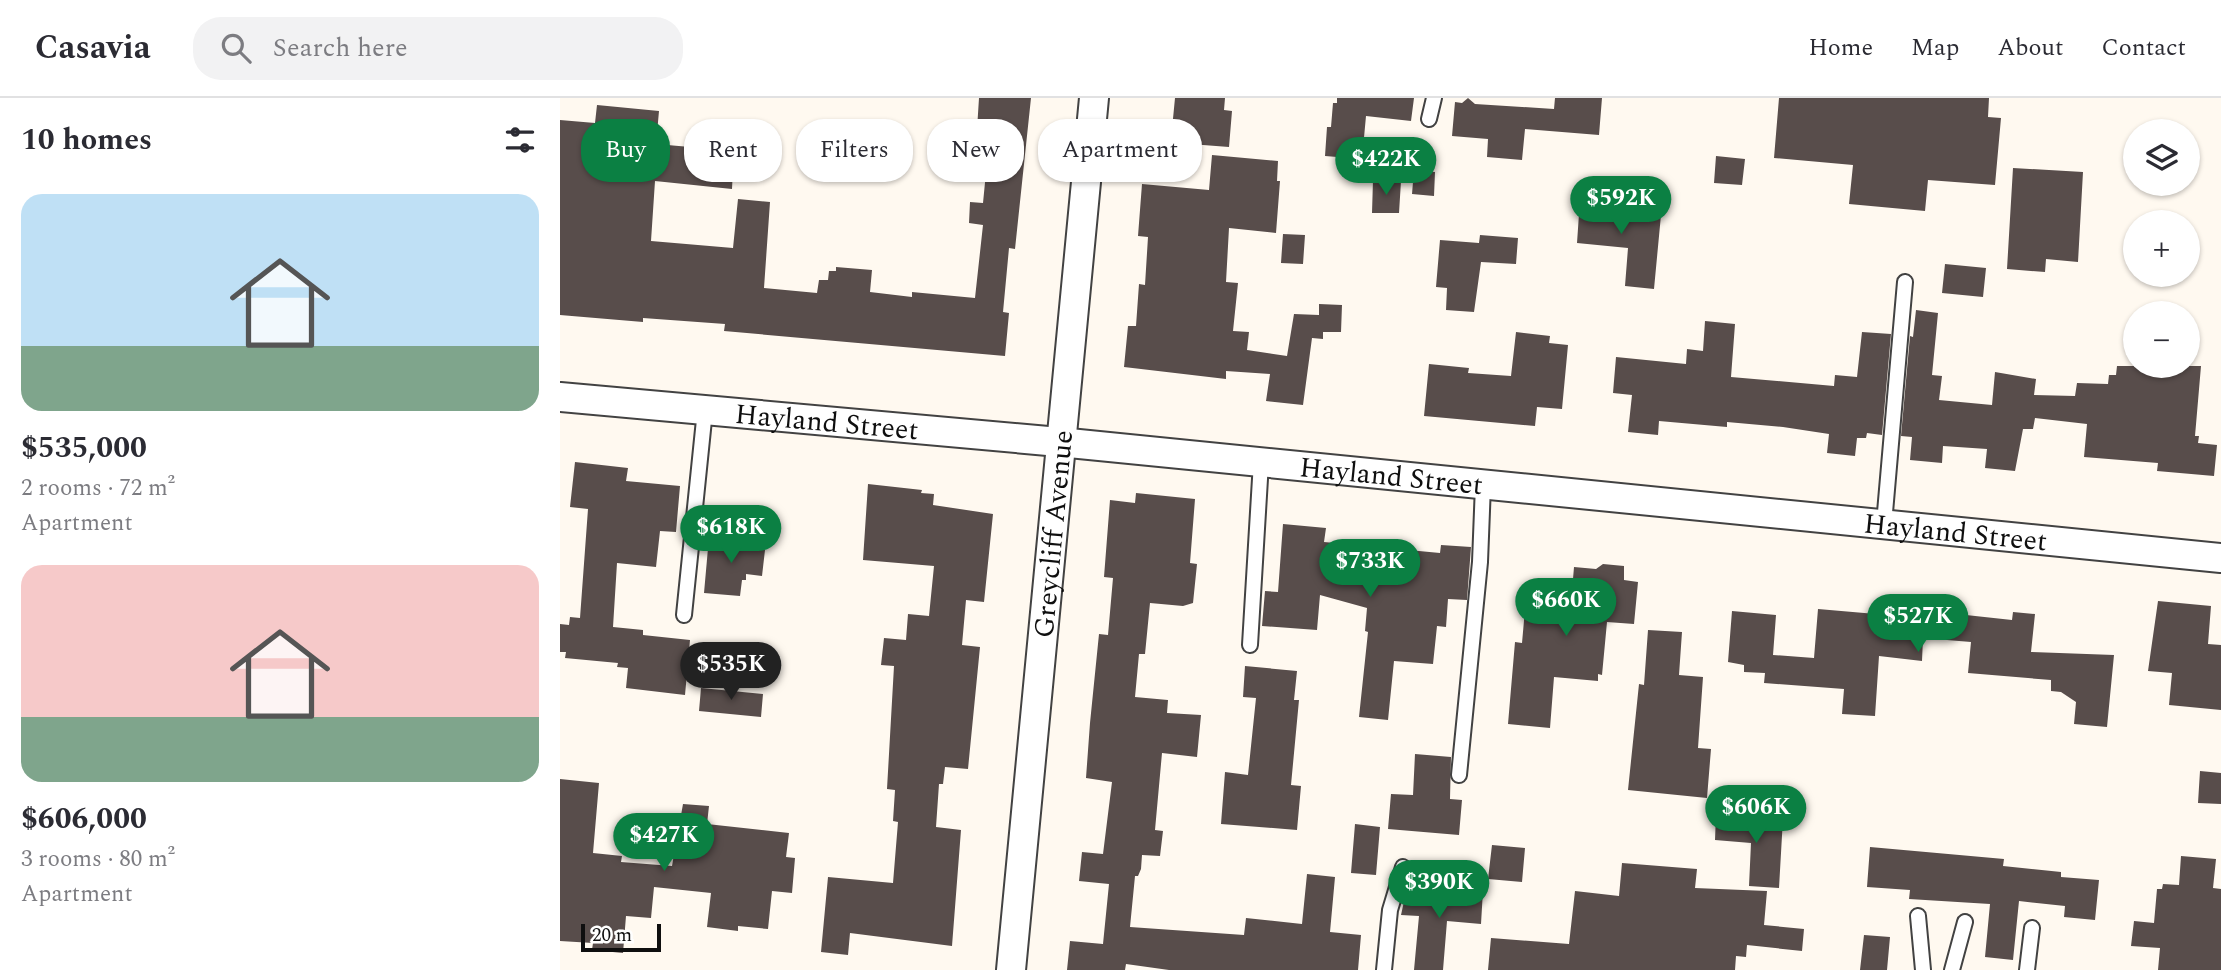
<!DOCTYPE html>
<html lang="en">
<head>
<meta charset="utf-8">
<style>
	body { margin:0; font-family:Spectral,serif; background:#f2f2f3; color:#2b2b33; height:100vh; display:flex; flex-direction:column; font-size:26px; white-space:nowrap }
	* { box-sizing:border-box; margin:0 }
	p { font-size:23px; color:#7c7c81 }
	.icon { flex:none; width:38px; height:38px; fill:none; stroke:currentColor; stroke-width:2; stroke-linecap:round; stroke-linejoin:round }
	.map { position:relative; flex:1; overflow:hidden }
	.side { display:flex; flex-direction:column; background:#fff; width:560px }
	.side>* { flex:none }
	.hud { position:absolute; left:21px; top:21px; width:665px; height:63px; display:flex; gap:14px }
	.buttons { position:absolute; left:1563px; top:21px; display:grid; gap:14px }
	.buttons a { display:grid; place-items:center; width:77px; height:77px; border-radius:50%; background:#fff; box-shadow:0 2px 5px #0004; font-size:35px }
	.scale { position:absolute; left:21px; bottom:18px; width:80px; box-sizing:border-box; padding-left:7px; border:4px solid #0f0f0f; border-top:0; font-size:19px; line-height:24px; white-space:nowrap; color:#0f0f0f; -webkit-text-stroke:5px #fff; paint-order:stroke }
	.price { position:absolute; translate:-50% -60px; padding:0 16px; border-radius:24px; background:#0b8043; color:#fff; font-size:23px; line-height:46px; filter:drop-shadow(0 2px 4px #0008) }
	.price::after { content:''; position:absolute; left:50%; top:42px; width:21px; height:16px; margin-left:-10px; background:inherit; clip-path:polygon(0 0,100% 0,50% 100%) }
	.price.active { background:#222; color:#fff }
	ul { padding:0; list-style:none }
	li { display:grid; align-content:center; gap:14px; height:371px; padding:0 21px }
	li span { display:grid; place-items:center; height:217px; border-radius:21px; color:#555 }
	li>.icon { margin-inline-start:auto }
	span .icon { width:126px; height:126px; fill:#fffc; stroke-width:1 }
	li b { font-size:30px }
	h2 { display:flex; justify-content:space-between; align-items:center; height:84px; padding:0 21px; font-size:30px }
	.chip { padding:0 24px; border-radius:28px; background:#fff; box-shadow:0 2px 5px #0004; font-size:24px; line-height:63px }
	.chip.active { background:#0b8043; color:#fff }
	header { display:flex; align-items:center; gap:42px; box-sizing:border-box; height:98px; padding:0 35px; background:#fff; border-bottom:2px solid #e1e1e2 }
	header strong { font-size:33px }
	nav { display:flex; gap:38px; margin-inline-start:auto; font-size:24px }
	.search { width:490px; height:63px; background:#f2f2f3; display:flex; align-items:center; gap:18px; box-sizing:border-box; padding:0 24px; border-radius:28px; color:#7c7c81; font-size:26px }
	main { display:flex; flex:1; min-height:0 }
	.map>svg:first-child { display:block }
	.building { fill:#584d4b }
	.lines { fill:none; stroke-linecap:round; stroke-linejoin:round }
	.lane-casing { stroke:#424242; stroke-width:18 }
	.street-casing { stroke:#424242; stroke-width:32 }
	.lane { stroke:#fff; stroke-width:14 }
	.street { stroke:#fff; stroke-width:28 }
	.labels { text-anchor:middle; stroke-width:7; stroke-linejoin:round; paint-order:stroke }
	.street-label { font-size:28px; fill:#0f0f0f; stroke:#fff }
</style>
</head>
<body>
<header>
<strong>Casavia</strong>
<div class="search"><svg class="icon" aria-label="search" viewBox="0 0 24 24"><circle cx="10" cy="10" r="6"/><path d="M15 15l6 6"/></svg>Search here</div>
<nav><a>Home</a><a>Map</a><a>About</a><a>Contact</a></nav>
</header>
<main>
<section class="side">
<h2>10 homes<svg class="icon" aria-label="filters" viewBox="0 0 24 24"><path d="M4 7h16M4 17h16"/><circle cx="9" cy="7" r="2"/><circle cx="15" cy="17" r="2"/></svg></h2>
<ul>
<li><span style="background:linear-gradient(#bfe0f5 70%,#7fa58c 0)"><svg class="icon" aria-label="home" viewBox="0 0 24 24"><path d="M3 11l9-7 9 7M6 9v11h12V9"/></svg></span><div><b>$535,000</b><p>2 rooms · 72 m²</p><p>Apartment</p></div></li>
<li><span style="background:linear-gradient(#f6c9c9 70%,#7fa58c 0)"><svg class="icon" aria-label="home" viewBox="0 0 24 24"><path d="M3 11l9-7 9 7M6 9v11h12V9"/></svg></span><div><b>$606,000</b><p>3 rooms · 80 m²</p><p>Apartment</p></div></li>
</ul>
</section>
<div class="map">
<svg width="1661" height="872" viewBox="0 0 1661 872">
	<rect width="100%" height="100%" fill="#fff9f0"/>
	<path class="building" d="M419,0H471L455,151L449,150L443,214L449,215L445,258L164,233L165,226L83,220V224L0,217V22L35,25L37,7L99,13L96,46L164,52L162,70L173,71L172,91L95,83L91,143L173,150L178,101L210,104L204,190L257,195L259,182H268L269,173H276V169L312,172L310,194L352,199V194L415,200L423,127L409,125L410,104L423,105L427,64L415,63Z
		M615,0H665L664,12L672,13L669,49L617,45L618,31H612Z
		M777,0H854L851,23L806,18L802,61L765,58L767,29H771L773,5H777Z
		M908,0L915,6L994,11L995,0H1042L1039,37L965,31L962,62L927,59L928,41L892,38L895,4L902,5Z
		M1219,0H1429L1428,19L1441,20L1435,87L1368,82L1365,113L1289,106L1293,67L1214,60Z
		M652,57L718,63L717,83H720L716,135L669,130L666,184L678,185L673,233L689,234L687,252L727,258L734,216L759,217V206L782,207L781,234H763V241L752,240L743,307L706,303L710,276L666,273V281L564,269L568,228H576L579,186L585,187L588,139L578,138L582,86L649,92Z
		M1156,58L1185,61L1182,87L1154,85Z
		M1453,70L1523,74L1518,164L1486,161L1485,174L1447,171Z
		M854,72L875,74L874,98L852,96Z
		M813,82L841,83L839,115H812Z
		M1021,87L1042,89L1040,112L1101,117L1094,191L1065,188L1068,150L1017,145Z
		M723,136L745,137L743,166L721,165Z
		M920,137L958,140L956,166L921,164L914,214L886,212L887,190L876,189L880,142L919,145Z
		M1385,166L1426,170L1423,199L1382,195Z
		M1356,212L1378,215L1372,277L1382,278L1379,302L1432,307L1435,274L1476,281L1474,297L1515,298L1517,285L1548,286L1549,277H1556L1557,268H1641L1635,338H1639L1638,345L1657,347L1654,378L1597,373L1598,365L1524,359L1527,326L1475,320L1473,331H1463L1455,373L1425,370L1427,351L1383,348L1382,365L1350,362L1352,339L1341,338L1350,238L1353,239Z
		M1145,223L1175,226L1171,279L1274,288L1275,277L1297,279L1302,234L1331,236L1322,337L1307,335L1306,340H1297L1295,358L1267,355L1269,336L1223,329L1167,324V329L1099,323L1098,337L1068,334L1072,297L1053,295L1056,259L1126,266L1127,251L1143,253Z
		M956,234L990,238L989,245L1008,247L1002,311L977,309L975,328L864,318L869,266L909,270L908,275L951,278Z
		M15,364L68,370L66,383L120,388L116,434L100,433L96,469L57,465L53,529L83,532V537L130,542L125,597L66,590L68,570L57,569L58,565L5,560L6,554H0V526L9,527L10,519L20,520L28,411L10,409Z
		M308,386L362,392L361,395L374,396L373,407L433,416L424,504L406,502L402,547L420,549L408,671L385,669L383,686H379L376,729L401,732L392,848L290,835L288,857L261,854L268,779L333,785L338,724L333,723L335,692L327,691L334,568L321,567L324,540L346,542L348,516L369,518L374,468L303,462Z
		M576,395L635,401L630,465L637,466L633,505L623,508L590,505L585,556H579L575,599L608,602L607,615L641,617L637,659L602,655L595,732L603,733L600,758L582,757L581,771L578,778H575L570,829L684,837L686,820L742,826L747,776L775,779L770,834L801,837L798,872H609L566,866L565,872H507L510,843L543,846L549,786L519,783L522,754L543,756L552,684L526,680L530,625L539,536L548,537L553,480L544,479L550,402L575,405Z
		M723,426L766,430L764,444L880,455L881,447L911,449L907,502L888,501L886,529L877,528L873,566L834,563L828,622L799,619L808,534L805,533L807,510L760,497L757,532L702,528L705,493L718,494Z
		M149,439L189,442V450L205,452L202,478L186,476V482H182L180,498L144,495Z
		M1043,466L1064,468V482L1078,484L1074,526L1047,524L1042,577L1038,576V583L994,579L990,630L948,626L955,544L962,545L967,489L1012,493L1014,469L1036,471Z
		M1341,503L1406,510V517L1452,522L1453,514L1475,516L1471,554L1554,557L1547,629L1514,626L1516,604L1501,594L1491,593V582L1408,575L1411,544L1363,540L1362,563L1319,558L1315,618L1282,616L1284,591L1204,585L1205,575L1184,574V567L1168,564L1172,513L1216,517L1213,557L1254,560L1258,511L1339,518Z
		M1598,503L1651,508L1648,546L1661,547V612L1609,607L1612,575L1588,573Z
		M1088,532L1122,534L1119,577L1143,579L1138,650L1151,651L1147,700L1068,692L1079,586L1084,587Z
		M685,568L737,573L734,602H739L731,687L741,688L737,732L661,726L665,674L688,677L696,600L683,599Z
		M141,590L203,596L201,619L139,613Z
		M855,656L891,659L890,701L902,702L899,737L828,731L831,696L853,697Z
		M1640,673L1661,675V706L1638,705Z
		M0,681L39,685L33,755L62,758L61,764L112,768L123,706L149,708L147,726L229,735L226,759L235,760L232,795L212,793L208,831L178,828V833L147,829L151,795L94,789L91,820L66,818L63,855L32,852L33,845L0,843Z
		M1156,716L1223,720L1219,790L1189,788L1191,745L1155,742Z
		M795,726L820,729L816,777L791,775Z
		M932,747L965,750L962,784L928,781Z
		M1310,749L1444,761L1443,768L1501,774V779L1539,782L1535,822L1504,819L1505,808L1459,803L1453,862L1425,859L1430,806L1349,801L1350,792L1307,789Z
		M1621,758L1656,761L1653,790L1661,791V872H1598L1600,850L1571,848L1574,823L1594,825L1597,791H1602L1603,786L1619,787Z
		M1062,765L1137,771L1135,790L1207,793L1204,827L1244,831L1242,853L1187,847L1186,859L1176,858L1175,872H928L931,840L1009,846L1015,793L1059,798Z
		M901,789L923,792L921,826L887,823L883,872H854L859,818L841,817L847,790L900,795Z
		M1304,837L1330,839L1327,872H1300Z"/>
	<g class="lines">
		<defs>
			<path id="lane" d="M869,21L874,0
				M1324,426L1345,184
				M124,517L145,312
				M690,547L701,364
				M899,677L920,464L923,387
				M1358,818L1363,872
				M824,872L830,812L843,769
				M1392,872L1405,824
				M1467,872L1472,830"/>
			<g id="street">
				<path id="s1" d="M0,299L499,344L1661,460"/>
				<path id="s2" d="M451,872L534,0"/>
			</g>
		</defs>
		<use href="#lane" class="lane-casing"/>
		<use href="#street" class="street-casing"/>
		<use href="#lane" class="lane"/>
		<use href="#street" class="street"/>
	</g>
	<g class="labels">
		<g class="street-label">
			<text dy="10" stroke="none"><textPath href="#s1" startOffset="268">Hayland Street</textPath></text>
			<text dy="10" stroke="none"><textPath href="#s1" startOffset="835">Hayland Street</textPath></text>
			<text dy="10" stroke="none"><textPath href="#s1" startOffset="1402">Hayland Street</textPath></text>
			<text dy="10" stroke="none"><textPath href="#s2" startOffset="438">Greycliff Avenue</textPath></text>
		</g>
	</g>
</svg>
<div class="buttons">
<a><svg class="icon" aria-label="layers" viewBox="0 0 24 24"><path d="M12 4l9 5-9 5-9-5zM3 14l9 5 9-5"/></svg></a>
<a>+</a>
<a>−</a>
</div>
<div class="scale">20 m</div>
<b class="price" style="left:826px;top:99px">$422K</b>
<b class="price" style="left:1061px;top:138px">$592K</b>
<b class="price" style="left:171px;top:467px">$618K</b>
<b class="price" style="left:810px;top:501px">$733K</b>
<b class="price" style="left:1006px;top:540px">$660K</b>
<b class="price" style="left:1358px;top:556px">$527K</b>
<b class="price active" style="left:171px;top:604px">$535K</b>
<b class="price" style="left:1196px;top:747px">$606K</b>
<b class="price" style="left:104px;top:775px">$427K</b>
<b class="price" style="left:879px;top:822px">$390K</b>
<div class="hud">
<a class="chip active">Buy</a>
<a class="chip">Rent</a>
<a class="chip">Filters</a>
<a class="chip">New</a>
<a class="chip">Apartment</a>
</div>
</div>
</main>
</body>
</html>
